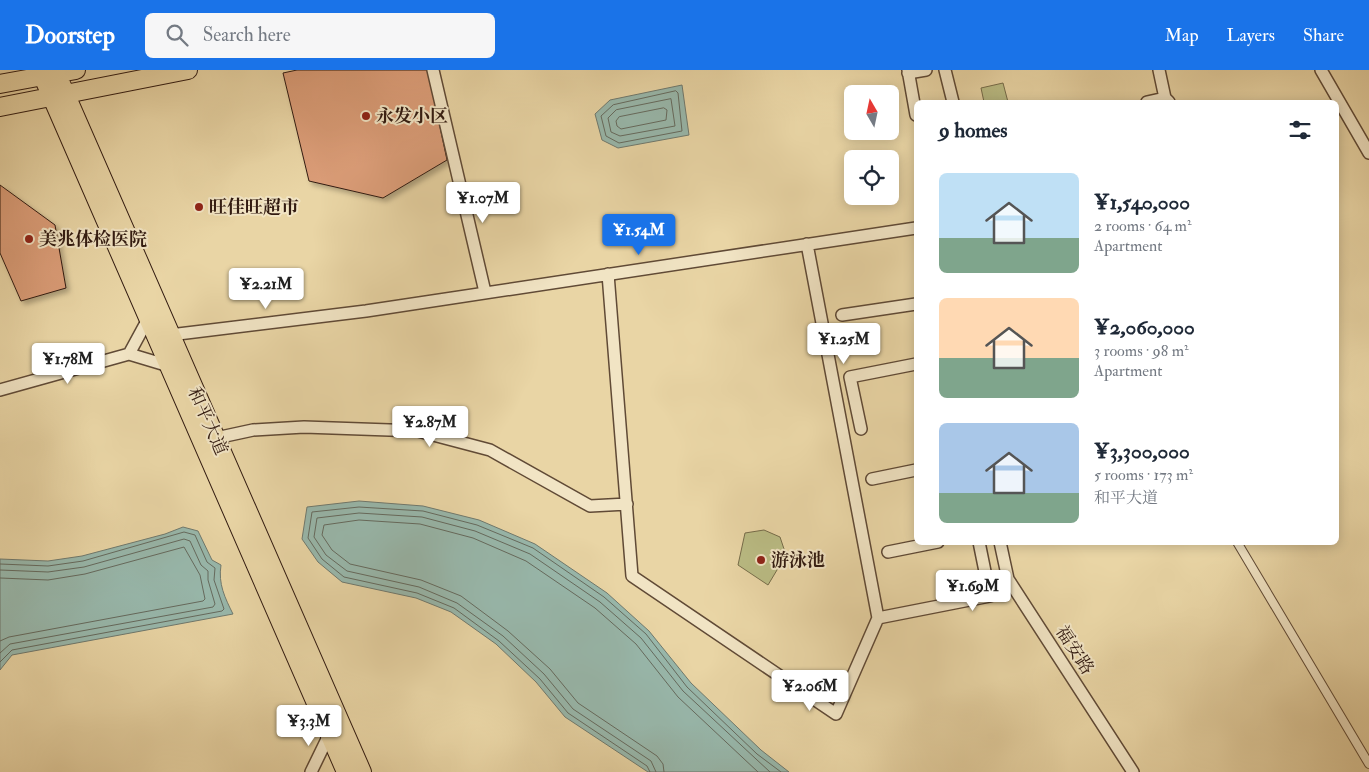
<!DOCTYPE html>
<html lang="en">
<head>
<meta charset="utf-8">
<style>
	body { margin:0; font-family:"IM FELL Double Pica","Noto Serif SC",serif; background:#f6f6f7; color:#1f2937; height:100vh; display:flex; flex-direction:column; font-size:19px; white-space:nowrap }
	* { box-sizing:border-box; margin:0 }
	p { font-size:16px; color:#747a83 }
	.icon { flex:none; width:28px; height:28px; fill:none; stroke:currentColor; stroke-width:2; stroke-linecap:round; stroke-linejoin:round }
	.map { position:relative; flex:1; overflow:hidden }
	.side { position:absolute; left:914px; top:30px; width:425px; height:445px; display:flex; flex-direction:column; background:#fff; border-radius:8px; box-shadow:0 2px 12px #0003 }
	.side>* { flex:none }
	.needle { width:32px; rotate:351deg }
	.controls { position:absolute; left:844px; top:15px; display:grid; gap:10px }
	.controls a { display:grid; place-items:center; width:55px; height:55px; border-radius:8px; background:#fff; box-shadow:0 2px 12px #0003; font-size:25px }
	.price { position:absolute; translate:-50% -42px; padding:0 11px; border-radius:5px; background:#fff; color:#222; font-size:16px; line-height:32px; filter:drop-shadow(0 1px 2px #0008) }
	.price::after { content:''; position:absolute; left:50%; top:30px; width:15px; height:11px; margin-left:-8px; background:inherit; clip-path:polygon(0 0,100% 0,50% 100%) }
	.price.current { background:#1a73e8; color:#fff }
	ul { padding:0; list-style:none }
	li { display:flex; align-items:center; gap:15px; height:125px; padding:0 25px }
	li span { display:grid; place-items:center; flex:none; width:140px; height:100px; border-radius:8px; color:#555 }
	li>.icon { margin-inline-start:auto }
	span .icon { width:60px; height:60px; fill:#fffc; stroke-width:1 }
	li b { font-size:21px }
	h2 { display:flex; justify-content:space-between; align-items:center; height:60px; padding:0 25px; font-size:21px }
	header { display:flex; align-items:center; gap:30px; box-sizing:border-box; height:70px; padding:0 25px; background:#1a73e8; color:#fff }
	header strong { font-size:24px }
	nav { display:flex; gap:28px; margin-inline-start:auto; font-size:18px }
	.search { width:350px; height:45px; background:#f6f6f7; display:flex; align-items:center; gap:12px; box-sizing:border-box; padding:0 18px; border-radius:8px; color:#747a83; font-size:19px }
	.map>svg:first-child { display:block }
	.green { fill:#babc84; stroke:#766c4a }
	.water { fill:#98b8ac; stroke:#6f796e }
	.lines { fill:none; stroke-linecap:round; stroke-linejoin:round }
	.shore { stroke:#656a5e; stroke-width:1 }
	.building { fill:#da9c77; stroke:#321b11; filter:url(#shadow) }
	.pedestrian-casing { stroke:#604a36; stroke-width:10 }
	.minor-casing { stroke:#604a36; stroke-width:14 }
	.primary-casing { stroke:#321b11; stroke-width:20 }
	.pedestrian { stroke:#f1e4c4; stroke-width:8 }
	.minor { stroke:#f1e4c4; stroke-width:11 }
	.primary { stroke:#e9d5a5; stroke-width:18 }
	.poi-dot { fill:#8f2418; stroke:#f1e4c4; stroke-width:2 }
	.labels { text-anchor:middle; stroke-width:4; stroke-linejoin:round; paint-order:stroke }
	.poi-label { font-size:18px; font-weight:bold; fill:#321b11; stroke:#f1e4c4; text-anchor:start }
	.street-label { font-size:18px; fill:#321b11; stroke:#f1e4c4 }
</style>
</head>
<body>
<header>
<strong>Doorstep</strong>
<div class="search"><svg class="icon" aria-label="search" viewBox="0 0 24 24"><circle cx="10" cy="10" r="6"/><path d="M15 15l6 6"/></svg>Search here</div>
<nav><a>Map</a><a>Layers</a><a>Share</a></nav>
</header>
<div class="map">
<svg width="1369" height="702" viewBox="0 0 1369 702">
	<defs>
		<filter id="shadow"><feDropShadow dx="3.5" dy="3.5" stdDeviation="2.5" flood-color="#0004"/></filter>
	</defs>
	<rect width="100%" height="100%" fill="#e9d5a5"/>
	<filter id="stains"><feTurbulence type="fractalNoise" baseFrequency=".004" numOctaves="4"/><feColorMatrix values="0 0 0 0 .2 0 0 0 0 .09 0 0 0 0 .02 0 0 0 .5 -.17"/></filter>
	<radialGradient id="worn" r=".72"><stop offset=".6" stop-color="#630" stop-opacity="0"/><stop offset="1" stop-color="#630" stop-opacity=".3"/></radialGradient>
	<path class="green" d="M1003,13L1008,32H984L981,18Z
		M764,460L780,467L786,485L768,515L738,495L745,463Z"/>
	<path class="water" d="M682,15L689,65L618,78L602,70L595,44L610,30Z
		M359,431L423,436L479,450L535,474L607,523L649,561L691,613L761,680L789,702H648L565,647L536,612L496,574L451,542L416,528L342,512L318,492L302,469L307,437Z
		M183,457L198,461L212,490L221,495C218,514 225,528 233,544L12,585L0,600V489L48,491L82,486L165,464Z"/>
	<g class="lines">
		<path class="shore" d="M676,21L678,23L682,61L619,73L606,66L601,46L613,35Z
			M671,29L675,56L620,66L611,62L608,48L616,40Z
			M664,38L667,40L666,50L621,59L617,56L616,51L619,47Z
			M0,494L48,496L83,491L184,462L195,465L207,492L215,498L214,510L224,539L222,541L12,580L0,592
			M0,500L48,502L84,497L184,469L190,471L201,495L208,501V510L215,534L213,537L10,574L0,583
			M0,508L48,510L85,504L184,477L200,505L205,529L203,531L9,567L0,571
			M650,702L647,696L568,643L540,609L499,571L454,538L417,523L344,507L322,489L308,468L312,442L359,437L423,441L477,455L533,478L604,527L646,564L687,617L757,684L781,702
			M656,702L651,691L573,639L544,604L503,566L457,533L419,517L347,501L326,485L314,467L317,448L359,443L422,447L475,461L530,484L600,532L641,568L683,621L770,702
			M664,702L663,694L657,686L578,633L550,599L508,561L461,526L421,510L350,494L332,480L322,465L324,455L359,450L420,454L473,468L526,491L595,538L636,574L678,627L758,702"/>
	</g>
	<path class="building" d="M297,0H428L447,90L383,128L309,111L283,3Z
		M0,115L55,155L66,218L21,231L0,183Z"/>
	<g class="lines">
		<defs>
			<path id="pedestrian" d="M1237,472L1369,694"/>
			<path id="minor" d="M433,0L485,222
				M908,0L916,45
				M945,0L953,32
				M1159,0L1165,28L1169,32
				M1321,0L1369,83
				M908,3L926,0
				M1147,32L1165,28
				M608,204L632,506L836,644L878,548L807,174
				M842,245L916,234
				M170,265L366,241L916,158
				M129,284L169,296
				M129,284L148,249
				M0,320L129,284
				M861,359L850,307L916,294
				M216,368L253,360L304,357L418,361L490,380L590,436L627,434
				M872,409L916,400
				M1000,472L1008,509L1133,702
				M888,482L938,472
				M878,548L990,526L979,472
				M311,702L330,663"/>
			<path id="primary" d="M40,0L346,702
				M55,0L362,702
				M0,14L76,0
				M0,37L188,0"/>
		</defs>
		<use href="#pedestrian" class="pedestrian-casing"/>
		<use href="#minor" class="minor-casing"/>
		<use href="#primary" class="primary-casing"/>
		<use href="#pedestrian" class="pedestrian"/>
		<use href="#minor" class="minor"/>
		<use href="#primary" class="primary"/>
	</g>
	<g class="poi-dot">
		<circle cx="366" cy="46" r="5"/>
		<circle cx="199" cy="137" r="5"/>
		<circle cx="29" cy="169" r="5"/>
		<circle cx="761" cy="490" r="5"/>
	</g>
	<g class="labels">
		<g class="poi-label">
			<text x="376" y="52">永发小区</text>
			<text x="209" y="143">旺佳旺超市</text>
			<text x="39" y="175">美兆体检医院</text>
			<text x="771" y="496">游泳池</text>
		</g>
		<g class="street-label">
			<text transform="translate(208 351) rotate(66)" y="6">和平大道</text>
			<text transform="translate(1075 580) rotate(57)" y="6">福安路</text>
		</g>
	</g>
	<rect width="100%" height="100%" filter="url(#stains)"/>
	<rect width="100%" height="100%" fill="url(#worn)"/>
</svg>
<div class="controls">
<a><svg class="needle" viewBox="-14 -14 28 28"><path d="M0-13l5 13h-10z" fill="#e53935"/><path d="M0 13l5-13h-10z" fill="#747a83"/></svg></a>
<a><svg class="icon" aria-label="locate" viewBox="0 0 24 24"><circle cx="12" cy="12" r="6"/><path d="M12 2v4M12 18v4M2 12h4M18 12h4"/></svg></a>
</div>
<b class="price" style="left:483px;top:154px">¥1.07M</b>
<b class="price current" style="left:639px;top:186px">¥1.54M</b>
<b class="price" style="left:266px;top:240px">¥2.21M</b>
<b class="price" style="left:844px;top:295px">¥1.25M</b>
<b class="price" style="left:68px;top:315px">¥1.78M</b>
<b class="price" style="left:430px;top:378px">¥2.87M</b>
<b class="price" style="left:973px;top:542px">¥1.69M</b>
<b class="price" style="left:810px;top:642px">¥2.06M</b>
<b class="price" style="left:309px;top:677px">¥3.3M</b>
<section class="side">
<h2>9 homes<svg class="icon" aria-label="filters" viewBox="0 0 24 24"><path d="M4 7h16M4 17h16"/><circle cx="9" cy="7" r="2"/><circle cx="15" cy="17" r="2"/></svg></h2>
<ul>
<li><span style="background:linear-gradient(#bfe0f5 65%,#7fa58c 0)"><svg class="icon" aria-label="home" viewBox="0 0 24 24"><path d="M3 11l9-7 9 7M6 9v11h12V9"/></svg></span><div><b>¥1,540,000</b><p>2 rooms · 64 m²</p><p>Apartment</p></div></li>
<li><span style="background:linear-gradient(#ffd9b3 60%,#7fa58c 0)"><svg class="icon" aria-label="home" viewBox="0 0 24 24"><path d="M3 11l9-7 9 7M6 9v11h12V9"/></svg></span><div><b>¥2,060,000</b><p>3 rooms · 98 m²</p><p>Apartment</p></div></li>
<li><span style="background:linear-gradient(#a9c7e8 70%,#7fa58c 0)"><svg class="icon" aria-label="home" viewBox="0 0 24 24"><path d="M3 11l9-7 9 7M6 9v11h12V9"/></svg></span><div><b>¥3,300,000</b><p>5 rooms · 173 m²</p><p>和平大道</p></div></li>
</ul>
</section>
</div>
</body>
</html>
